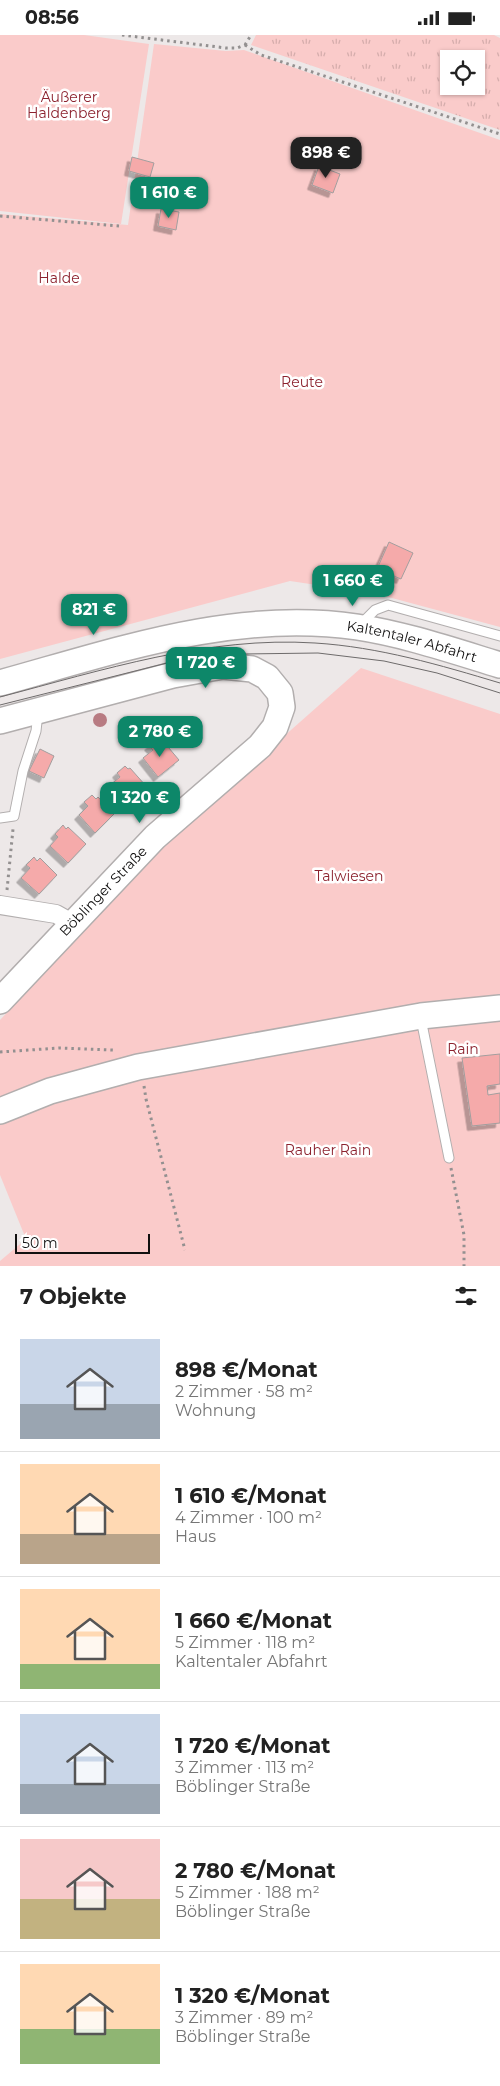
<!DOCTYPE html>
<html lang="de">
<head>
<meta charset="utf-8">
<style>
	body { margin:0; font-family:Montserrat,sans-serif; background:#f2f2f2; color:#222; height:100vh; display:flex; flex-direction:column; font-size:19px; white-space:nowrap }
	* { box-sizing:border-box; margin:0 }
	p { font-size:16px; color:#767676 }
	.icon { flex:none; width:28px; height:28px; fill:none; stroke:currentColor; stroke-width:2; stroke-linecap:round; stroke-linejoin:round }
	.map { position:relative; height:1231px; overflow:hidden }
	.panel { display:flex; flex-direction:column; background:#fff; flex:1 }
	.panel>* { flex:none }
	.tools { position:absolute; left:440px; top:15px; display:grid; gap:10px }
	.tools a { display:grid; place-items:center; width:45px; height:45px; border-radius:0px; background:#fff; box-shadow:0 1px 4px #0004; font-size:25px }
	.scale { position:absolute; left:15px; bottom:12px; width:135px; box-sizing:border-box; padding-left:5px; border:2px solid #111010; border-top:0; font-size:14px; line-height:18px; white-space:nowrap; color:#111010; -webkit-text-stroke:4px #fff; paint-order:stroke }
	.price { position:absolute; translate:-50% -42px; padding:0 11px; border-radius:10px; background:#0d8769; color:#fff; font-size:16px; line-height:32px; filter:drop-shadow(0 1px 2px #0008) }
	.price::after { content:''; position:absolute; left:50%; top:30px; width:15px; height:11px; margin-left:-8px; background:inherit; clip-path:polygon(0 0,100% 0,50% 100%) }
	.price.selected { background:#222; color:#fff }
	ul { padding:0; list-style:none }
	li { display:flex; align-items:center; gap:15px; height:125px; padding:0 20px }
	li+li { border-top:1px solid #e0e0e0 }
	li span { display:grid; place-items:center; flex:none; width:140px; height:100px; border-radius:0px; color:#555 }
	li>.icon { margin-inline-start:auto }
	span .icon { width:60px; height:60px; fill:#fffc; stroke-width:1 }
	li b { font-size:21px }
	h2 { display:flex; justify-content:space-between; align-items:center; height:60px; padding:0 20px; font-size:21px }
	.status { display:flex; justify-content:space-between; align-items:center; height:35px; padding:0 25px; background:#fff; direction:ltr }
	.status svg { height:14px; fill:currentColor }
	.map>svg:first-child { display:block }
	.grass { fill:url(#grass-tufts); fill-rule:evenodd }
	.garden { fill:#facbca }
	.building { fill:#f5aaaa; stroke:#a29e9e; filter:url(#shadow) }
	.lines { fill:none; stroke-linecap:round; stroke-linejoin:round }
	.service-casing { stroke:#b2aeae; stroke-width:11 }
	.minor-casing { stroke:#b2aeae; stroke-width:20 }
	.secondary-casing { stroke:#b2aeae; stroke-width:28 }
	.path { stroke:#939090; stroke-width:3; stroke-dasharray:2.5 4; stroke-linecap:butt }
	.service { stroke:#fff; stroke-width:9 }
	.minor { stroke:#fff; stroke-width:18 }
	.secondary { stroke:#fff; stroke-width:25 }
	.tram { stroke:#6e6b6b; stroke-width:1 }
	.tree { fill:#b87b82 }
	.labels { text-anchor:middle; stroke-width:5; stroke-linejoin:round; paint-order:stroke }
	.park-label { font-size:14px; fill:#8c222e; stroke:#fff }
	.street-label { font-size:14px; fill:#111010; stroke:#fff }
</style>
</head>
<body>
<div class="status"><b>08:56</b><svg viewBox="0 0 49 12"><path d="M0 12V9h3v3zM5 12V6h3v6zM10 12V3h3v9zM15 12V0h3v12zM26 1h20v11H26zM47 4h2v5h-2z"/></svg></div>
<div class="map">
<svg width="500" height="1231" viewBox="0 0 500 1231">
	<defs>
		<pattern id="grass-tufts" width="24" height="20" patternUnits="userSpaceOnUse" patternTransform="scale(1.25)"><rect width="24" height="20" fill="#facbca"/><path d="M3 7l-1-3M5 7V3M7 7l1-3M15 17l-1-3M17 17v-4M19 17l1-3" fill="none" stroke="#d5adac"/></pattern>
		<filter id="shadow"><feDropShadow dx="-4.5" dy="4.5" stdDeviation="0" flood-color="#0004"/></filter>
	</defs>
	<rect width="100%" height="100%" fill="#ede8e8"/>
	<path class="grass" d="M256,0H494L500,3V95L251,10ZM449,24H476V51H449Z"/>
	<path class="garden" d="M0,0H84L149,9L121,189L0,176Z
		M154,9L226,16L244,15L500,105V592L377,559L290,546L0,624V179L128,190Z
		M361,633L500,679V1231H0V1226L26,1204L0,1140V985L83,897L162,809Z"/>
	<path class="building" d="M132,122L154,128L150,142L129,136Z
		M319,131L340,139L333,158L312,150Z
		M161,174L179,177L176,195L158,191Z
		M389,507L413,518L401,544L377,534Z
		M158,703L161,708L163,706L179,725L158,742L143,723L153,715L149,711Z
		M40,714L54,721L44,743L29,736Z
		M125,731L128,734L130,733L146,751L127,769L110,750L120,742L117,738Z
		M92,760L96,764L98,762L114,779L95,798L79,780L88,771L84,767Z
		M63,790L66,794L68,792L86,809L68,828L50,811L58,802L55,799Z
		M34,822L37,826L40,823L57,840L39,859L21,843L30,833L26,830Z
		M500,1019V1049L487,1051L488,1060L500,1058V1088L472,1091L462,1023Z"/>
	<g class="lines">
		<defs>
			<path id="service" d="M361,589L375,575L388,570L500,601
				M0,783L14,781L23,736L36,696L38,678
				M421,984L449,1123"/>
			<path id="minor" d="M0,870L56,879L72,888"/>
			<g id="secondary">
				<path id="s1" d="M0,648C116,616 234,574 357,592C404,599 454,616 500,630"/>
				<path d="M0,686L173,640L223,631L252,634L267,642L280,658L282,672L275,692L260,711L155,802L0,966"/>
				<path d="M0,1076L50,1056L138,1032L421,981L500,973"/>
			</g>
		</defs>
		<use href="#service" class="service-casing"/>
		<use href="#minor" class="minor-casing"/>
		<use href="#secondary" class="secondary-casing"/>
		<path class="path" d="M122,0L226,13H237L245,10
			M245,10L261,20L500,99
			M245,10L251,0
			M0,181L119,191
			M7,855L13,794
			M0,1017L59,1013L113,1015
			M144,1051L146,1064L185,1215
			M451,1133L464,1200V1231"/>
		<use href="#service" class="service"/>
		<use href="#minor" class="minor"/>
		<use href="#secondary" class="secondary"/>
		<path class="tram" d="M0,662C103,635 208,601 315,608C379,612 440,630 500,648
			M0,670L167,628L243,619L318,618L384,626L437,638L500,658"/>
	</g>
	<circle class="tree" cx="100" cy="685" r="7"/>
	<g class="labels">
		<g class="park-label">
			<text x="69" y="67">Äußerer<tspan x="69" dy="16">Haldenberg</tspan></text>
			<text x="59" y="248">Halde</text>
			<text x="302" y="352">Reute</text>
			<text x="349" y="846">Talwiesen</text>
			<text x="463" y="1019">Rain</text>
			<text x="328" y="1120">Rauher Rain</text>
		</g>
		<g class="street-label">
			<text dy="5" stroke="none"><textPath href="#s1" startOffset="421">Kaltentaler Abfahrt</textPath></text>
			<text transform="translate(103 856) rotate(-46)" y="5">Böblinger Straße</text>
		</g>
	</g>
</svg>
<div class="tools">
<a><svg class="icon" aria-label="locate" viewBox="0 0 24 24"><circle cx="12" cy="12" r="6"/><path d="M12 2v4M12 18v4M2 12h4M18 12h4"/></svg></a>
</div>
<div class="scale">50 m</div>
<b class="price selected" style="left:326px;top:144px">898 €</b>
<b class="price" style="left:169px;top:184px">1 610 €</b>
<b class="price" style="left:353px;top:572px">1 660 €</b>
<b class="price" style="left:94px;top:601px">821 €</b>
<b class="price" style="left:206px;top:654px">1 720 €</b>
<b class="price" style="left:160px;top:723px">2 780 €</b>
<b class="price" style="left:140px;top:789px">1 320 €</b>
</div>
<section class="panel">
<h2>7 Objekte<svg class="icon" aria-label="filters" viewBox="0 0 24 24"><path d="M4 7h16M4 17h16"/><circle cx="9" cy="7" r="2"/><circle cx="15" cy="17" r="2"/></svg></h2>
<ul>
<li><span style="background:linear-gradient(#c9d6e8 65%,#9aa5b1 0)"><svg class="icon" aria-label="home" viewBox="0 0 24 24"><path d="M3 11l9-7 9 7M6 9v11h12V9"/></svg></span><div><b>898 €/Monat</b><p>2 Zimmer · 58 m²</p><p>Wohnung</p></div></li>
<li><span style="background:linear-gradient(#ffd9b3 70%,#b9a48a 0)"><svg class="icon" aria-label="home" viewBox="0 0 24 24"><path d="M3 11l9-7 9 7M6 9v11h12V9"/></svg></span><div><b>1 610 €/Monat</b><p>4 Zimmer · 100 m²</p><p>Haus</p></div></li>
<li><span style="background:linear-gradient(#ffd9b3 75%,#8fb573 0)"><svg class="icon" aria-label="home" viewBox="0 0 24 24"><path d="M3 11l9-7 9 7M6 9v11h12V9"/></svg></span><div><b>1 660 €/Monat</b><p>5 Zimmer · 118 m²</p><p>Kaltentaler Abfahrt</p></div></li>
<li><span style="background:linear-gradient(#c9d6e8 70%,#9aa5b1 0)"><svg class="icon" aria-label="home" viewBox="0 0 24 24"><path d="M3 11l9-7 9 7M6 9v11h12V9"/></svg></span><div><b>1 720 €/Monat</b><p>3 Zimmer · 113 m²</p><p>Böblinger Straße</p></div></li>
<li><span style="background:linear-gradient(#f6c9c9 60%,#c2b280 0)"><svg class="icon" aria-label="home" viewBox="0 0 24 24"><path d="M3 11l9-7 9 7M6 9v11h12V9"/></svg></span><div><b>2 780 €/Monat</b><p>5 Zimmer · 188 m²</p><p>Böblinger Straße</p></div></li>
<li><span style="background:linear-gradient(#ffd9b3 65%,#8fb573 0)"><svg class="icon" aria-label="home" viewBox="0 0 24 24"><path d="M3 11l9-7 9 7M6 9v11h12V9"/></svg></span><div><b>1 320 €/Monat</b><p>3 Zimmer · 89 m²</p><p>Böblinger Straße</p></div></li>
</ul>
</section>
</body>
</html>
